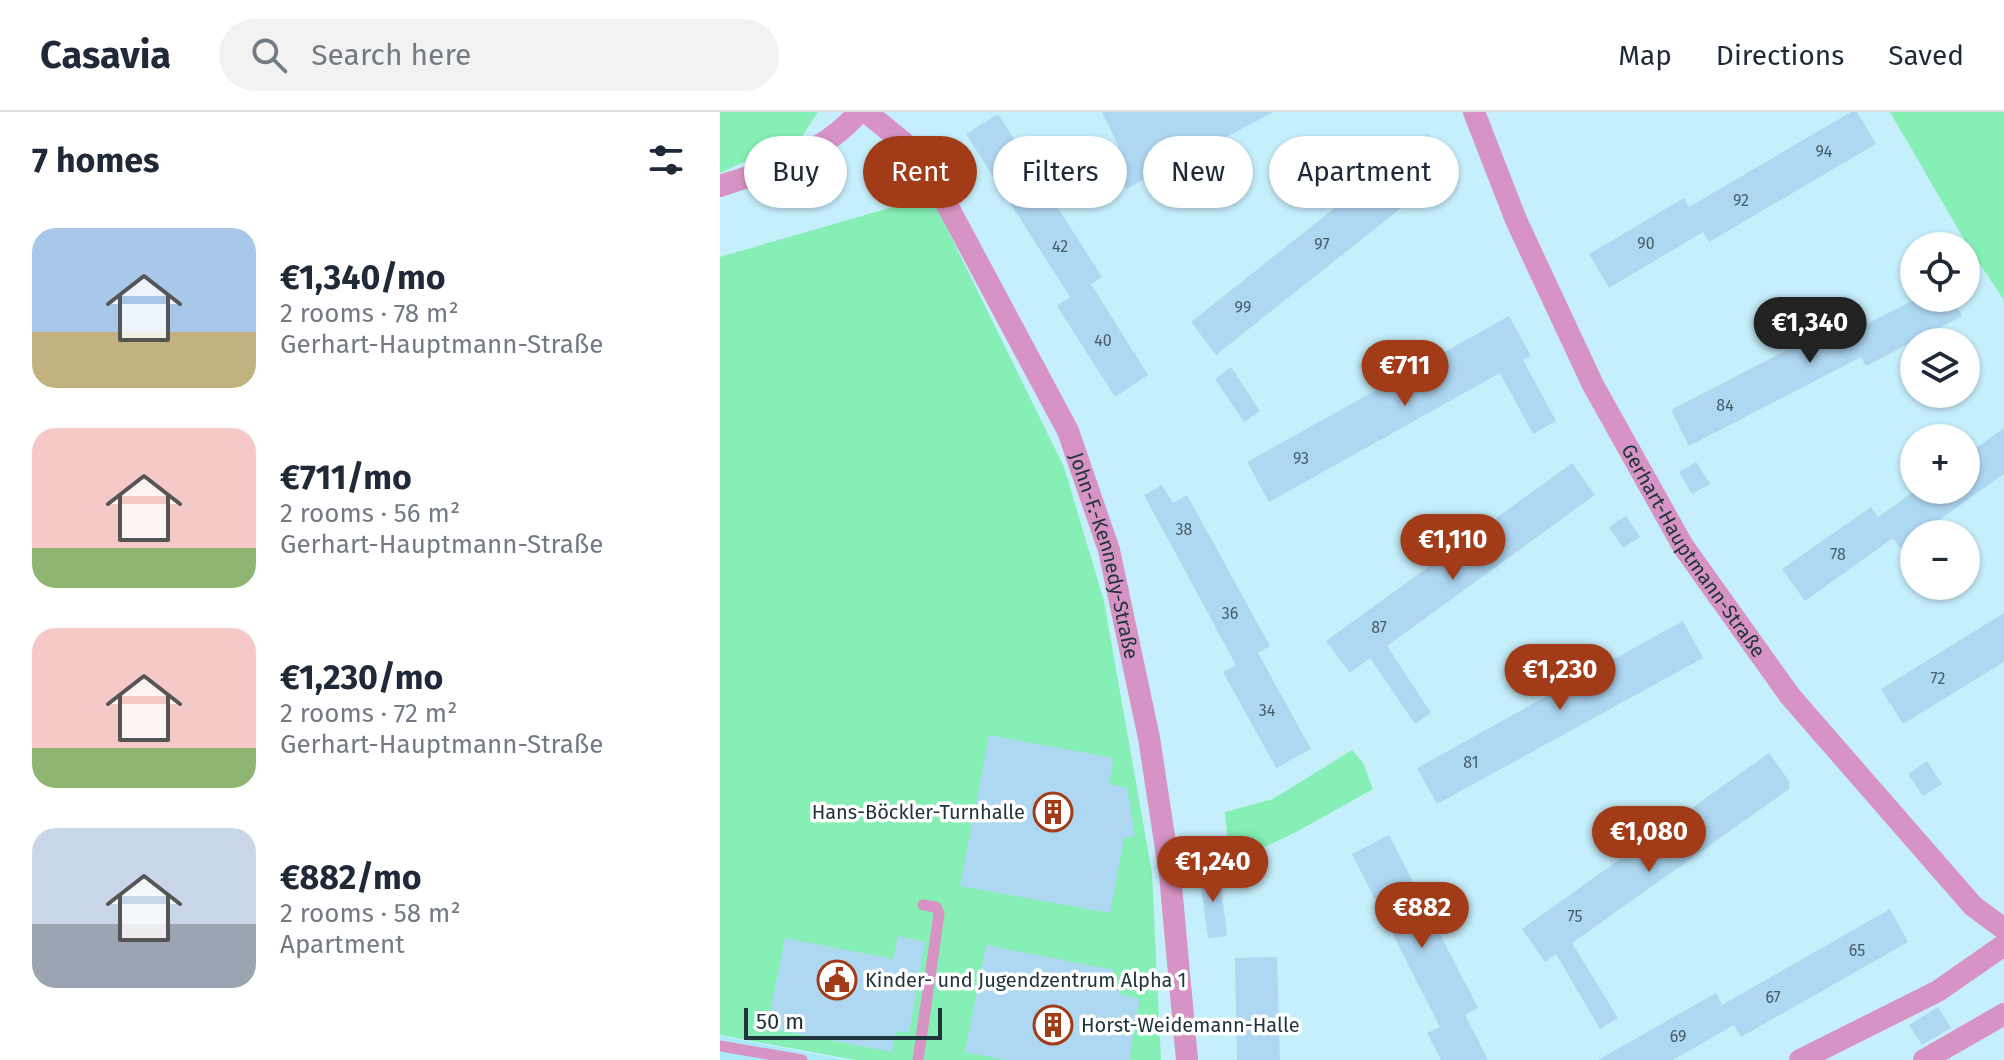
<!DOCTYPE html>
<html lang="en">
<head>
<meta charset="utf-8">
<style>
	body { margin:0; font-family:"Fira Sans",sans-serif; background:#f2f2f3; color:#1f2937; height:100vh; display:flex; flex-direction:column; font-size:30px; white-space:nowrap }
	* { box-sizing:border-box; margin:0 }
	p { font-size:26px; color:#747a83 }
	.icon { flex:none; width:44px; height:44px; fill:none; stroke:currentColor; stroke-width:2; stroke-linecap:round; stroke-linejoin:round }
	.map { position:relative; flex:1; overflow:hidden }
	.side { display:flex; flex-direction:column; background:#fff; width:720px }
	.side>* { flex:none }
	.hud { position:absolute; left:24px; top:24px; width:760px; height:72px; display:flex; gap:16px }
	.buttons { position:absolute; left:1180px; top:120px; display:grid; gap:16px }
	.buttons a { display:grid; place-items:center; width:80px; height:80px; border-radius:50%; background:#fff; box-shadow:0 2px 6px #0004; font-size:40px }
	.scale { position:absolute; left:24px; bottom:20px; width:198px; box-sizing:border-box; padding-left:8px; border:4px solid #20353b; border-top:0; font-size:22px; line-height:28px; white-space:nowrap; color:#20353b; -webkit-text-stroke:6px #fff; paint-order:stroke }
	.price { position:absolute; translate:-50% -68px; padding:0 18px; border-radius:28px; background:#a23b18; color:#fff; font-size:26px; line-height:52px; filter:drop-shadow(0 2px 4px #0008) }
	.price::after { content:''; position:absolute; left:50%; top:48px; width:24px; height:18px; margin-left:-12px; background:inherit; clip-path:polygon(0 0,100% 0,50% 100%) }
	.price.current { background:#222; color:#fff }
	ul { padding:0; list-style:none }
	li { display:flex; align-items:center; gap:24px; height:200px; padding:0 32px }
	li span { display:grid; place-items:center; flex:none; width:224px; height:160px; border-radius:24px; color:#555 }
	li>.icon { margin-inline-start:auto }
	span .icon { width:96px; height:96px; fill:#fffc; stroke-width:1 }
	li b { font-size:34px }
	h2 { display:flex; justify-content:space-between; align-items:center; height:96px; padding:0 32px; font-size:34px }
	.tag { padding:0 28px; border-radius:36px; background:#fff; box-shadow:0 2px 6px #0004; font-size:28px; line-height:72px }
	.tag.current { background:#a23b18; color:#fff }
	header { display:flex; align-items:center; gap:48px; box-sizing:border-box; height:112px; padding:0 40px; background:#fff; border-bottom:2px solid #e0e1e3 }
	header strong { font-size:38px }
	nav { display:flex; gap:44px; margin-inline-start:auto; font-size:28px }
	.search { width:560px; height:72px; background:#f2f2f3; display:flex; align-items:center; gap:20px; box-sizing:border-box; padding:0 28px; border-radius:44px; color:#747a83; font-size:30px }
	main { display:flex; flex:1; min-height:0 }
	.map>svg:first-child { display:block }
	.built { fill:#abe9fb }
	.green { fill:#86efb5 }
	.building { fill:#aed7f2 }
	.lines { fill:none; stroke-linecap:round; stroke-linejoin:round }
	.service { stroke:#d793c3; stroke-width:11 }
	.minor { stroke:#d793c3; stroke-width:22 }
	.labels { text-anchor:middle; stroke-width:7; stroke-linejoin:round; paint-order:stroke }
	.number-label { font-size:16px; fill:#445e69 }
	.street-label { font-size:20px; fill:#20353b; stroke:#fff }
	.poi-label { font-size:20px; fill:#20353b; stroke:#fff; text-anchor:start }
</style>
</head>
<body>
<header>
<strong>Casavia</strong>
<div class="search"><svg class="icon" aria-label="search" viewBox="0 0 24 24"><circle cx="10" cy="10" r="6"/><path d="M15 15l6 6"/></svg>Search here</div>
<nav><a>Map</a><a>Directions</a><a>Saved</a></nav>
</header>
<main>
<section class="side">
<h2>7 homes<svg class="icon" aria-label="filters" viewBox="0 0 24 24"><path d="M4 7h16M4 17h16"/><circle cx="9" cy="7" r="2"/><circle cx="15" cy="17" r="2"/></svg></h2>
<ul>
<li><span style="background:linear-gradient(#a9c7e8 65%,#c2b280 0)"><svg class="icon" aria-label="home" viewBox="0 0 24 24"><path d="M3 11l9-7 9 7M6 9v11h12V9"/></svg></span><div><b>€1,340/mo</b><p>2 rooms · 78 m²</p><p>Gerhart-Hauptmann-Straße</p></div></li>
<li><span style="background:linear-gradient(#f6c9c9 75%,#8fb573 0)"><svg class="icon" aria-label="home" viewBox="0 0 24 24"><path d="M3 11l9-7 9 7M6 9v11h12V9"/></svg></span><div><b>€711/mo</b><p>2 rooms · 56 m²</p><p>Gerhart-Hauptmann-Straße</p></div></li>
<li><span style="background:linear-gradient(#f6c9c9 75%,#8fb573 0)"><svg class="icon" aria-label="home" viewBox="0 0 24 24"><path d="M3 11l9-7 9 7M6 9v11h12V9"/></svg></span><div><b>€1,230/mo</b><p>2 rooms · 72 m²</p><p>Gerhart-Hauptmann-Straße</p></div></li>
<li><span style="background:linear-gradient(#c9d6e8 60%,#9aa5b1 0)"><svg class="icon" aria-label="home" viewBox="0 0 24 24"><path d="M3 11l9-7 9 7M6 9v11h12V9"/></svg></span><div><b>€882/mo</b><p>2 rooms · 58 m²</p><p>Apartment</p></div></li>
</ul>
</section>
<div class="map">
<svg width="1284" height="948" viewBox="0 0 1284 948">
	<rect width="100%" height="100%" fill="#c6effc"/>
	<path class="built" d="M0,924L126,948H0Z"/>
	<path class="green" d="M0,0H98L83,23L0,61Z
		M1170,0H1284V188L1248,134Z
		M211,84L344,355L384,489L432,761L441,948H135L0,923V145Z
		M632,638L643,651L653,677L578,719L532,741L509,743L505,700L553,687Z"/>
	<path class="building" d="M382,0H554L406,77L388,42L399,35Z
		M1131,0H1137L1156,32L989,130L983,120L889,176L869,142L964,86L969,95Z
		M278,2L382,165L371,172L428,263L395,285L337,194L350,185L246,22Z
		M708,22L734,54L496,243L471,210Z
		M1198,186H1233L1242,204L1146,254L1141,245L969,334L951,298L1123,209L1129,221Z
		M789,204L811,244L803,248L836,309L813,322L780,261L549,390L527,350Z
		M511,255L540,299L524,310L495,267Z
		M1284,316V362L1199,422H1194V426L1180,436L1173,426L1085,489L1062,457L1151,395L1158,405L1196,378H1246V343Z
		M976,350L990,372L972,382L959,360Z
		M852,351L875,383L667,534L711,601L695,612L650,546L630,561L606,529Z
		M442,373L453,391L467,383L550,534L538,541L591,637L556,656L503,560L516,553L424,383Z
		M906,404L920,425L903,436L889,415Z
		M1284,501V550L1183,612L1161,577Z
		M963,509L983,546L717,692L697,656Z
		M269,623L394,646L389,672L407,676L415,724L404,726L390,801L240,774Z
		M1049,641L1069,669V677L852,831L898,906L880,917L836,842L825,850L802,817Z
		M1207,649L1222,672L1203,684L1188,662Z
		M669,723L758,896L745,903L768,948H721L707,921L720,915L632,742Z
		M499,758L507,824L488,826L479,760Z
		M1170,797L1188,830L1021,925L1014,913L953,948H878L996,881L1002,893Z
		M178,824L205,830L189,921L176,919L172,940L47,916L65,826L173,847Z
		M266,833L394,858L391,876L400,878L399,882L420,887L409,948H286L245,940Z
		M557,845L560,948H517L515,846Z
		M1218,895L1231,916L1202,933L1189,913Z"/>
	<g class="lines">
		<path class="service" d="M0,934L82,948
			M198,948L219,802L216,795L203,793"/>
		<g class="minor">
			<path id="s1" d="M146,0L193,38L204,50L348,319L389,438L429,626L450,763L467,948"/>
			<path id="s2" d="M754,0L796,108L873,273L963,434L1070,584L1253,794L1284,817"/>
			<path d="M0,74C50,58 103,42 139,0"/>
			<path d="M1080,948L1218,879L1284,833"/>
			<path d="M1204,948L1284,902"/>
		</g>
	</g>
	<defs>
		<symbol id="building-ring" viewBox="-11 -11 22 22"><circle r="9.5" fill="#fff" stroke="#a23b18" stroke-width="1.5"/><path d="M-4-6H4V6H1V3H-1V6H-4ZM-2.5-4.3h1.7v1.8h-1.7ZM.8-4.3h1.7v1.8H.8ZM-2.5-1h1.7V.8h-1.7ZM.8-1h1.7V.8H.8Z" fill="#a23b18"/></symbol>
		<symbol id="civic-ring" viewBox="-11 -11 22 22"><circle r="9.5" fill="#fff" stroke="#a23b18" stroke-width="1.5"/><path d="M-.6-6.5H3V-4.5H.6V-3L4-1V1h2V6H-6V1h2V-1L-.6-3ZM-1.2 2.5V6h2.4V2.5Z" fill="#a23b18"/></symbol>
	</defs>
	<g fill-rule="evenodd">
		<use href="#building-ring" x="311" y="678" width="44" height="44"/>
		<use href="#civic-ring" x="95" y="846" width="44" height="44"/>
		<use href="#building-ring" x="311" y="891" width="44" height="44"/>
	</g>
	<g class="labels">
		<g class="number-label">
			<text x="1104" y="45">94</text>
			<text x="1021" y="94">92</text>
			<text x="926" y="137">90</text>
			<text x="602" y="138">97</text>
			<text x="340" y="140">42</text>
			<text x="523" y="201">99</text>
			<text x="383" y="234">40</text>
			<text x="1005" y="299">84</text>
			<text x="581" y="352">93</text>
			<text x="464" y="423">38</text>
			<text x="1118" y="448">78</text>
			<text x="510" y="507">36</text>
			<text x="659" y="521">87</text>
			<text x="1218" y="572">72</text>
			<text x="547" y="604">34</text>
			<text x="751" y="656">81</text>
			<text x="855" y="810">75</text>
			<text x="1137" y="844">65</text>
			<text x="1053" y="891">67</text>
			<text x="958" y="930">69</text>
		</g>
		<g class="street-label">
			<text dy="7" stroke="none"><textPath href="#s2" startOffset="492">Gerhart-Hauptmann-Straße</textPath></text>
			<text dy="7" stroke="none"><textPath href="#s1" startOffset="512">John-F.-Kennedy-Straße</textPath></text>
		</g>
		<g class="poi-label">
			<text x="305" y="707" text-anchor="end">Hans-Böckler-Turnhalle</text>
			<text x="145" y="875">Kinder- und Jugendzentrum Alpha 1</text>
			<text x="361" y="920">Horst-Weidemann-Halle</text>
		</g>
	</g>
</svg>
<div class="buttons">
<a><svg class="icon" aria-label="locate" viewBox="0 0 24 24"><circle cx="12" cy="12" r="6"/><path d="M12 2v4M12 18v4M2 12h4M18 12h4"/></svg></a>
<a><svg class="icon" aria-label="layers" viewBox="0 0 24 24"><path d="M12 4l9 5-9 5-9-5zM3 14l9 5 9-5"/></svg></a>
<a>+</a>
<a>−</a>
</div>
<div class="scale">50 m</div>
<b class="price current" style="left:1090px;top:253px">€1,340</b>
<b class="price" style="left:685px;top:296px">€711</b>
<b class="price" style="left:733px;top:470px">€1,110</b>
<b class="price" style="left:840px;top:600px">€1,230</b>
<b class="price" style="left:929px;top:762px">€1,080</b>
<b class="price" style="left:493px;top:792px">€1,240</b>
<b class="price" style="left:702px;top:838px">€882</b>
<div class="hud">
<a class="tag">Buy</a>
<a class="tag current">Rent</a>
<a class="tag">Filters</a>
<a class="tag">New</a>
<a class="tag">Apartment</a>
</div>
</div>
</main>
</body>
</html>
